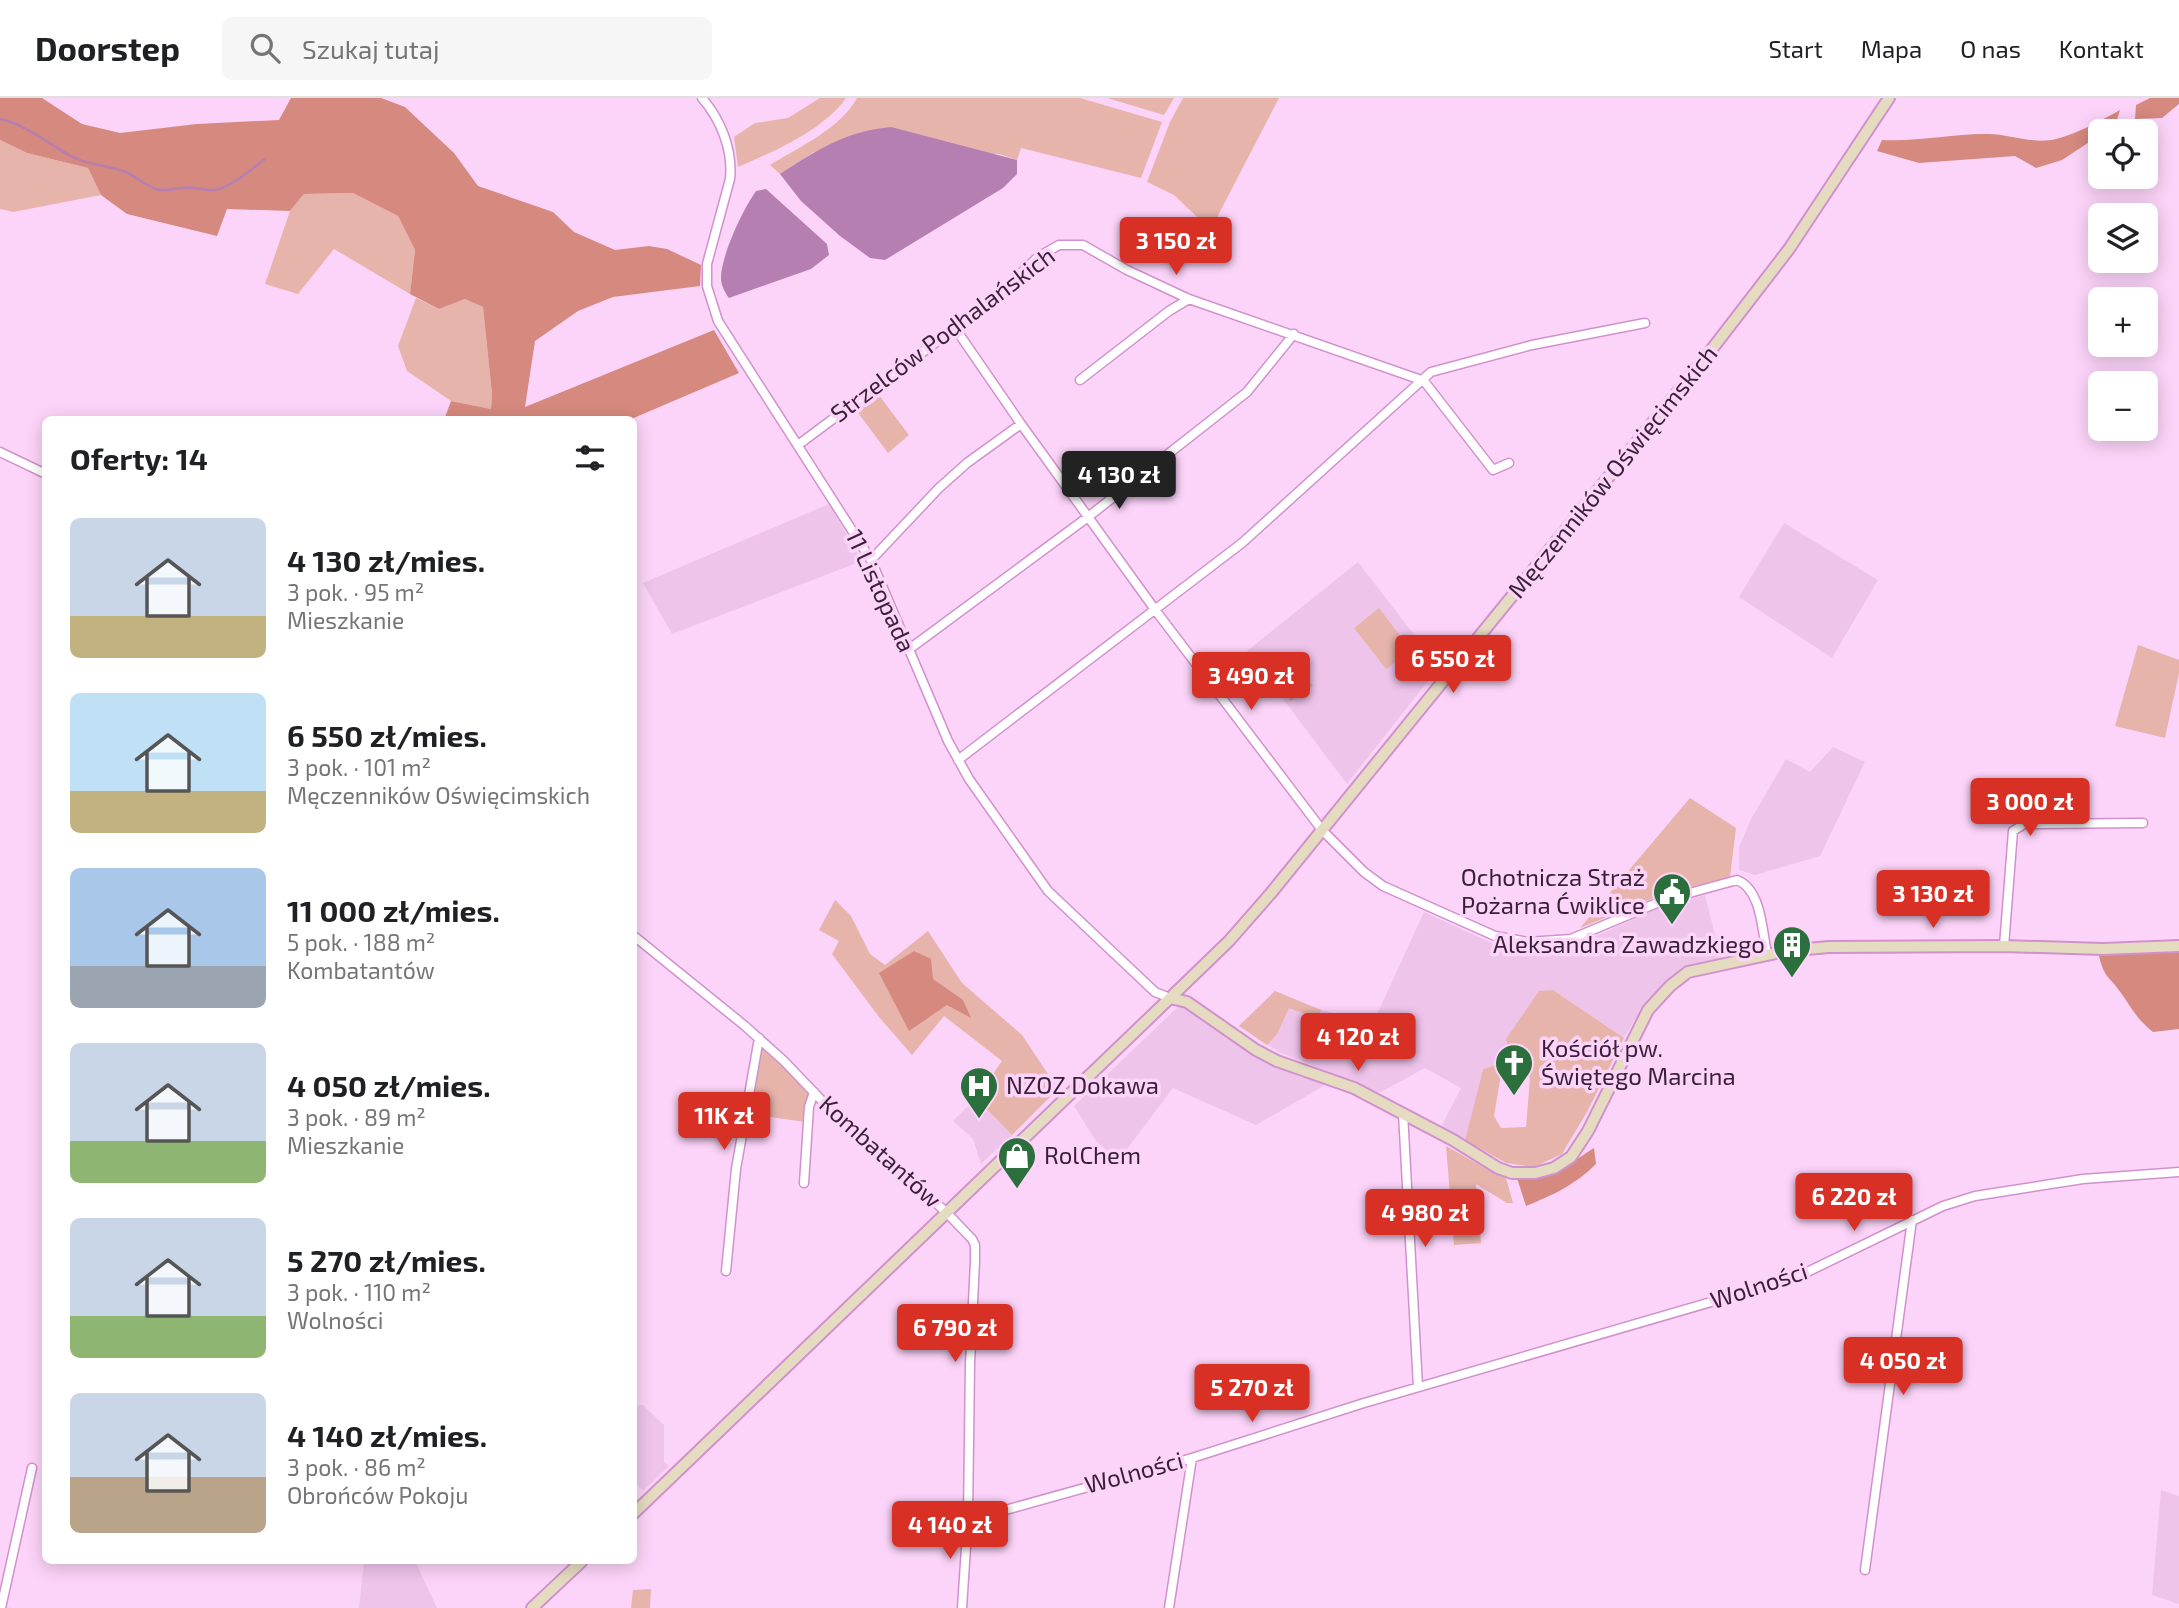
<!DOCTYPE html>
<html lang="pl">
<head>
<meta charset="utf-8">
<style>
	body { margin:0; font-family:"Exo 2",sans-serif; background:#f6f6f6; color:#202124; height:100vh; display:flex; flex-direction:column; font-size:26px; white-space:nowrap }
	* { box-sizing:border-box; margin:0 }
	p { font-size:23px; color:#757577 }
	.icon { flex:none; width:38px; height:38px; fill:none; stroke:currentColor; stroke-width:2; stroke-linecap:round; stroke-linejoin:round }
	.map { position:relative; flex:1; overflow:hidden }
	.details { position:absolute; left:42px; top:318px; width:595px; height:1148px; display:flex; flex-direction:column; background:#fff; border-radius:10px; box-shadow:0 4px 18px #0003 }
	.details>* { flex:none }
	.buttons { position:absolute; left:2088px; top:21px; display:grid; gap:14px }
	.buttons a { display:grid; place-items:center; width:70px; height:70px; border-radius:10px; background:#fff; box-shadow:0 4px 18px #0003; font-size:35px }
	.price { position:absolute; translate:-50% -60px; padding:0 16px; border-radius:7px; background:#d93025; color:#fff; font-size:23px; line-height:46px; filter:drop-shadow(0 2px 4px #0008) }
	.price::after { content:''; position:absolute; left:50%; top:42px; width:21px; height:16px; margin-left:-10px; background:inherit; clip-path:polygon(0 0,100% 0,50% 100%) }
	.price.selected { background:#222; color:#fff }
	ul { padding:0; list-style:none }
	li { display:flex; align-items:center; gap:21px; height:175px; padding:0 28px }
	li span { display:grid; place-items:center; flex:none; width:196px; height:140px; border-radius:10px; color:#555 }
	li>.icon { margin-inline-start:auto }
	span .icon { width:84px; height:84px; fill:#fffc; stroke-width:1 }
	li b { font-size:30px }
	h2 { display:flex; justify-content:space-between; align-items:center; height:84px; padding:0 28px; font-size:30px }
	header { display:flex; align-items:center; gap:42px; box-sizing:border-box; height:98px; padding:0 35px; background:#fff; border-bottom:2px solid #e0e0e0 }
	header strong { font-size:33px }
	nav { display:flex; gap:38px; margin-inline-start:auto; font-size:24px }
	.search { width:490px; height:63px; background:#f6f6f6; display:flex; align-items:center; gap:18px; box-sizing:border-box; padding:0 24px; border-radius:10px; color:#757577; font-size:26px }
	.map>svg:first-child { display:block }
	.built { fill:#efc4eb }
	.green { fill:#e7b4ac; fill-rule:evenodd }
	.forest { fill:#d6897e }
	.water { fill:#b67fb2 }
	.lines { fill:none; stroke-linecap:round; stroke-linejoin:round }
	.stream { stroke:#b67fb2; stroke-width:2.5 }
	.street-casing { stroke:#d191cc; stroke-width:11 }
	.secondary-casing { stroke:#d191cc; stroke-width:14 }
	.street { stroke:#fff; stroke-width:8 }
	.secondary { stroke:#e5dbc0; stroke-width:10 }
	.labels { text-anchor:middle; stroke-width:7; stroke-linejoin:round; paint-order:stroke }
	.street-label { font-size:24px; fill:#391f37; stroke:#fcd4f9 }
	.poi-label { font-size:24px; fill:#391f37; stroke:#fcd4f9; text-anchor:start }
</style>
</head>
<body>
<header>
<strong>Doorstep</strong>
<div class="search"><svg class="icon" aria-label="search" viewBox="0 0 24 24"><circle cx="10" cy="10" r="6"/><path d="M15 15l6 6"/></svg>Szukaj tutaj</div>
<nav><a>Start</a><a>Mapa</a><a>O nas</a><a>Kontakt</a></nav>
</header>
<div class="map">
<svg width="2179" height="1510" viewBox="0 0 2179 1510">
	<rect width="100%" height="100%" fill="#fcd4f9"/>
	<path class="built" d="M829,406L862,463L672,536L643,485Z
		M1784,425L1878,482L1832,560L1739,499Z
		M1358,464L1439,569L1347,686L1247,553Z
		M1833,649L1865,664L1820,758L1755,777L1739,772V750L1750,723L1786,661L1810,674Z
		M1705,797L1721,860L1687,868L1665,883L1642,910L1624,940L1553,892L1509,952L1503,966L1483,971L1465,1042L1441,1029L1461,990L1425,970L1379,995L1279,954L1239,928L1275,893L1321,912L1373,925L1424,814L1492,845L1528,850L1574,848L1663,808Z
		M1181,906L1252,956L1300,979L1327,986L1256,1027L1173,990L1118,1063L1096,1043L1074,1008Z
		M976,1000L1012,1037L981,1066L973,1041L953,1023Z
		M643,1307L664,1327V1364L669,1368L643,1393L634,1383V1308Z
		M2161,1392L2179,1398V1506L2152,1497Z
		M364,1463H415L437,1510H359Z"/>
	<path class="green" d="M820,0H846C824,32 773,54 738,69L734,39L755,25L788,20Z
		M857,0H1080L1162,24L1141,80L1021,50L1017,62L999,56L814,54L780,76L770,67C799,49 840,31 857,0Z
		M1107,0H1174L1164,17Z
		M1183,0H1279L1212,129L1196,118L1174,97L1147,84L1170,24Z
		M0,42L27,55L88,70L101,97L13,114L0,111Z
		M353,95L398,118L415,152L410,196L334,151L298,196L265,186L290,113L304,96Z
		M416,200L439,211L465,201L483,209L492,296L491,311L451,303L407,273L398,248Z
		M878,296L909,337L888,355L856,312Z
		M1379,510L1411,552L1386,571L1354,530Z
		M2138,547L2179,562V575L2165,640L2115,628Z
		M1299,569L1313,588L1291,603L1278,584Z
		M1690,700L1736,730L1730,779L1663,796L1580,830Z
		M835,802L851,818L870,856L885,867L928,833L962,885L1022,937L1058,991L1012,1037L976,1000L1002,963L944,918L912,957L879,919L832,856L839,843L819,832Z
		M1553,892L1624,940L1587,1014L1562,1056L1534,1069L1506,1065L1465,1042L1483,971L1503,965L1509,952L1506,941L1539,893ZM1501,976H1526L1530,980L1526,1029L1501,1030L1494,1018Z
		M1275,893L1321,912L1318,921L1289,910L1277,936L1267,947L1239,928Z
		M761,949L810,994L805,1024L750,1016Z
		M1446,1048L1494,1075L1506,1080L1513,1105H1507L1476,1086L1481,1145L1454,1147Z
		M651,1491L650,1510H631L633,1492Z"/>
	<path class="forest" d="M0,0H42L82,26L120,35L197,26L279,22L291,0H381L405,9L454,55L478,88L553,114L574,134L615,152L649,148L667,151L701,167L700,188L613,199L578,213L535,243L525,309L714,232L739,275L629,322H444L451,303L491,311L492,296L483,209L465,201L439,211L410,196L415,152L398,118L353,95L304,96L290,113L227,111L217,138L127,116L101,97L88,70L27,55L0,42Z
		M2150,0H2179V6L2162,20L2135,21L2136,7Z
		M2120,12L2114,31L2100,33V37L2062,62L2036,70L2015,58L1919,65L1877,53L1882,42C1916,44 1951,36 1985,36C2008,35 2033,47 2056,41C2079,35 2100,23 2120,12Z
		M914,853L931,861L933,881L963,902L971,920L947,907L909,933L879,875Z
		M2179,853V931L2153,934C2136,920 2133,912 2121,895C2109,877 2105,882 2099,858Z
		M1594,1050L1596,1066C1575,1087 1553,1097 1526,1108L1517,1080C1552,1082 1566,1068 1594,1050Z"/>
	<path class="water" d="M891,29L1017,62V76L1003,90L885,162L870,160L840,138L801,103L780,76C817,52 846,33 891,29Z
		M766,91L827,146L829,157L811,171L729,200C725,195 721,187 721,180C721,158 743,111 756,93Z"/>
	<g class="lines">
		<path class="stream" d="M0,21C25,26 48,46 71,58C87,67 106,67 123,73C135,77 144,87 156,91C166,94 173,91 182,90C193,88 204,93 215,92C230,90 253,70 265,61"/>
		<defs>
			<path id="street" d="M702,0C721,22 733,52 730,81L707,166V188L718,223L871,462L948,643L969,681L1048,793L1155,894L1170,900
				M955,230L1021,326L1156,513L1322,732L1364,774L1383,788L1495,838L1528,844L1571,841L1664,802L1737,782C1762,792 1762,833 1767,856
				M1080,282L1169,213L1189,201
				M798,347L955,230L984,211L1038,159L1059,147H1083L1127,172L1189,201L1424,283L1493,372L1509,365
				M0,354L46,376
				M871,462L939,390L967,365L1021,326
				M908,552L1088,419L1247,294L1294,236
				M958,662L1242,445L1431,274L1532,247L1645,225
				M634,838L745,928L784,963L826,1007L946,1114L972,1141L975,1147V1163L970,1266L968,1419L962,1510
				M2004,848L2013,733L2024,726L2143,725
				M1403,1015L1418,1289
				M804,1085L809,1009L814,994
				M726,1173L736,1071L759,940
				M968,1419L991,1416L1192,1360L1364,1305L1797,1179L1943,1108L1975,1098L2083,1081L2179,1074
				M1865,1472L1912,1122
				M1,1510L32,1370
				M1169,1510L1192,1360"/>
			<path id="secondary" d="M1170,900L1187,904L1256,952L1277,963L1354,990L1453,1042L1498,1070L1512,1075H1535L1554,1070L1571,1059L1588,1033L1648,912L1670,888L1688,874L1785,853L1829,849L2004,848L2103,851L2179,848
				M634,1415L1170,900L1229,843L1271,795L1702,264L1789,151L1889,0
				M532,1510L582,1463"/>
		</defs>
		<use href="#street" class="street-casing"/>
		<use href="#secondary" class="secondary-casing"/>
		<use href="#street" class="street"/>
		<use href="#secondary" class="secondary"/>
	</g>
	<defs>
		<symbol id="civic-pin" viewBox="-11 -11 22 30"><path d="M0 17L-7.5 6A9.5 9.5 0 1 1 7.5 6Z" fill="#2b703c" stroke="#fcd4f9"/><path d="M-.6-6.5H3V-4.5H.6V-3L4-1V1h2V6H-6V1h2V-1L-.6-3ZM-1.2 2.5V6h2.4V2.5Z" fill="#fff"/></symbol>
		<symbol id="building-pin" viewBox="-11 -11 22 30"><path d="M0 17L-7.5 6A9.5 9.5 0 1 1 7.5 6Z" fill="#2b703c" stroke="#fcd4f9"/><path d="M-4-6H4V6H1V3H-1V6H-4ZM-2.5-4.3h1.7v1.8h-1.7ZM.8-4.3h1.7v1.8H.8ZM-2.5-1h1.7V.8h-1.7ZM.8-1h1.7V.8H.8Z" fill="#fff"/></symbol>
		<symbol id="church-pin" viewBox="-11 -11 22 30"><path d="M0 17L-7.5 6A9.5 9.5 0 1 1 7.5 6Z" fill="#2b703c" stroke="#fcd4f9"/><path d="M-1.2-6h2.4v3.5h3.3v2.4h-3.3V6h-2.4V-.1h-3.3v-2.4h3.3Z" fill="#fff"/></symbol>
		<symbol id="hospital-pin" viewBox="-11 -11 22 30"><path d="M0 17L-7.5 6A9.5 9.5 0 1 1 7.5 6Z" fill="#2b703c" stroke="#fcd4f9"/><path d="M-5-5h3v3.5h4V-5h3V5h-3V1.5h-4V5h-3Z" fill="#fff"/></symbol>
		<symbol id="shop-pin" viewBox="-11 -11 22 30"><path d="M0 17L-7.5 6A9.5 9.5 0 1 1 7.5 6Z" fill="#2b703c" stroke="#fcd4f9"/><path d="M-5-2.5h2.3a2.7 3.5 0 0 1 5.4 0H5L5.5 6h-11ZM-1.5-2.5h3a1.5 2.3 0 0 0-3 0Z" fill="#fff"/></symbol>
	</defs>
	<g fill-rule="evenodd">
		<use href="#civic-pin" x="1650" y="772" width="44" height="60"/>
		<use href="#building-pin" x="1770" y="825" width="44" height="60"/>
		<use href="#church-pin" x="1492" y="943" width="44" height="60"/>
		<use href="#hospital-pin" x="957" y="966" width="44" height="60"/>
		<use href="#shop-pin" x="995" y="1036" width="44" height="60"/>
	</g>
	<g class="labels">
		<g class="street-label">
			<text transform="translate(943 237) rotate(-37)" y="8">Strzelców Podhalańskich</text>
			<text transform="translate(1613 374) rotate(-51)" y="8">Męczenników Oświęcimskich</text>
			<text transform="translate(880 493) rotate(65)" y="8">11 Listopada</text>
			<text transform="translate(880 1054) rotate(42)" y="8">Kombatantów</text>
			<text transform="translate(1759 1188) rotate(-18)" y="8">Wolności</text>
			<text transform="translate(1134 1375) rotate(-15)" y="8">Wolności</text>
		</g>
		<g class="poi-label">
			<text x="1645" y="788" text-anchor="end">Ochotnicza Straż<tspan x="1645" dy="28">Pożarna Ćwiklice</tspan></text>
			<text x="1765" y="855" text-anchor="end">Aleksandra Zawadzkiego</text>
			<text x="1541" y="959">Kościół pw.<tspan x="1541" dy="28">Świętego Marcina</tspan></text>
			<text x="1006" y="996">NZOZ Dokawa</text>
			<text x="1044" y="1066">RolChem</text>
		</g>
	</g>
</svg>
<div class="buttons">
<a><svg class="icon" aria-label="locate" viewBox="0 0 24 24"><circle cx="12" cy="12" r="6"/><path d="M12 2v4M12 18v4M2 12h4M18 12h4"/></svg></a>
<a><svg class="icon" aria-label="layers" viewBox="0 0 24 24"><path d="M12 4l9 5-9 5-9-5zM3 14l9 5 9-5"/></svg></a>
<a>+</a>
<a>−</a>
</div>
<b class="price" style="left:1176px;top:179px">3 150 zł</b>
<b class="price selected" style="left:1119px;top:413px">4 130 zł</b>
<b class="price" style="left:1453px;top:597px">6 550 zł</b>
<b class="price" style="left:1251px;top:614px">3 490 zł</b>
<b class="price" style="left:2030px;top:740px">3 000 zł</b>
<b class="price" style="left:1933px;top:832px">3 130 zł</b>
<b class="price" style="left:1358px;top:975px">4 120 zł</b>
<b class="price" style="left:724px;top:1054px">11K zł</b>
<b class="price" style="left:1854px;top:1135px">6 220 zł</b>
<b class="price" style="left:1425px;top:1151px">4 980 zł</b>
<b class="price" style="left:955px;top:1266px">6 790 zł</b>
<b class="price" style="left:1903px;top:1299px">4 050 zł</b>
<b class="price" style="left:1252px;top:1326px">5 270 zł</b>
<b class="price" style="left:950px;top:1463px">4 140 zł</b>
<section class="details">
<h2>Oferty: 14<svg class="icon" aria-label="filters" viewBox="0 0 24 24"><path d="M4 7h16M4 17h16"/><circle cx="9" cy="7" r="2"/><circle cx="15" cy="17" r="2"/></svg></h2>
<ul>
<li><span style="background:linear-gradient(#c9d6e8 70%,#c2b280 0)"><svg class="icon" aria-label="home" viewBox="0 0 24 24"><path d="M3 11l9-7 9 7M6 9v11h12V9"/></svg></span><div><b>4 130 zł/mies.</b><p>3 pok. · 95 m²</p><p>Mieszkanie</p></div></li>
<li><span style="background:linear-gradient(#bfe0f5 70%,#c2b280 0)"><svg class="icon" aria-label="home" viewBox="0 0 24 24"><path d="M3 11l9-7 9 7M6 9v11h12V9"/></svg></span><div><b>6 550 zł/mies.</b><p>3 pok. · 101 m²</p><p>Męczenników Oświęcimskich</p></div></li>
<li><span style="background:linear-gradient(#a9c7e8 70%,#9aa5b1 0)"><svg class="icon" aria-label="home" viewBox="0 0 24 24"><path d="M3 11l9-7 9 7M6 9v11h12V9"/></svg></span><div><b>11 000 zł/mies.</b><p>5 pok. · 188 m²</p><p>Kombatantów</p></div></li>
<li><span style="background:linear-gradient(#c9d6e8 70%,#8fb573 0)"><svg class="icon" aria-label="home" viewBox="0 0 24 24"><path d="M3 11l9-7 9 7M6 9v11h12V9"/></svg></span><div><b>4 050 zł/mies.</b><p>3 pok. · 89 m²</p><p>Mieszkanie</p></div></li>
<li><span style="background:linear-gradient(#c9d6e8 70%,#8fb573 0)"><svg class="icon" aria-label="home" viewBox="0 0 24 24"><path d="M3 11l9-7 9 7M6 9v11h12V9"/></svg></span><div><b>5 270 zł/mies.</b><p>3 pok. · 110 m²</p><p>Wolności</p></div></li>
<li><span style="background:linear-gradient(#c9d6e8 60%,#b9a48a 0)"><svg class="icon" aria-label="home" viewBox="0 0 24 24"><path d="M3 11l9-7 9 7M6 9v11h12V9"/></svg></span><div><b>4 140 zł/mies.</b><p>3 pok. · 86 m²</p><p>Obrońców Pokoju</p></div></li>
</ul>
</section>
</div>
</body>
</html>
